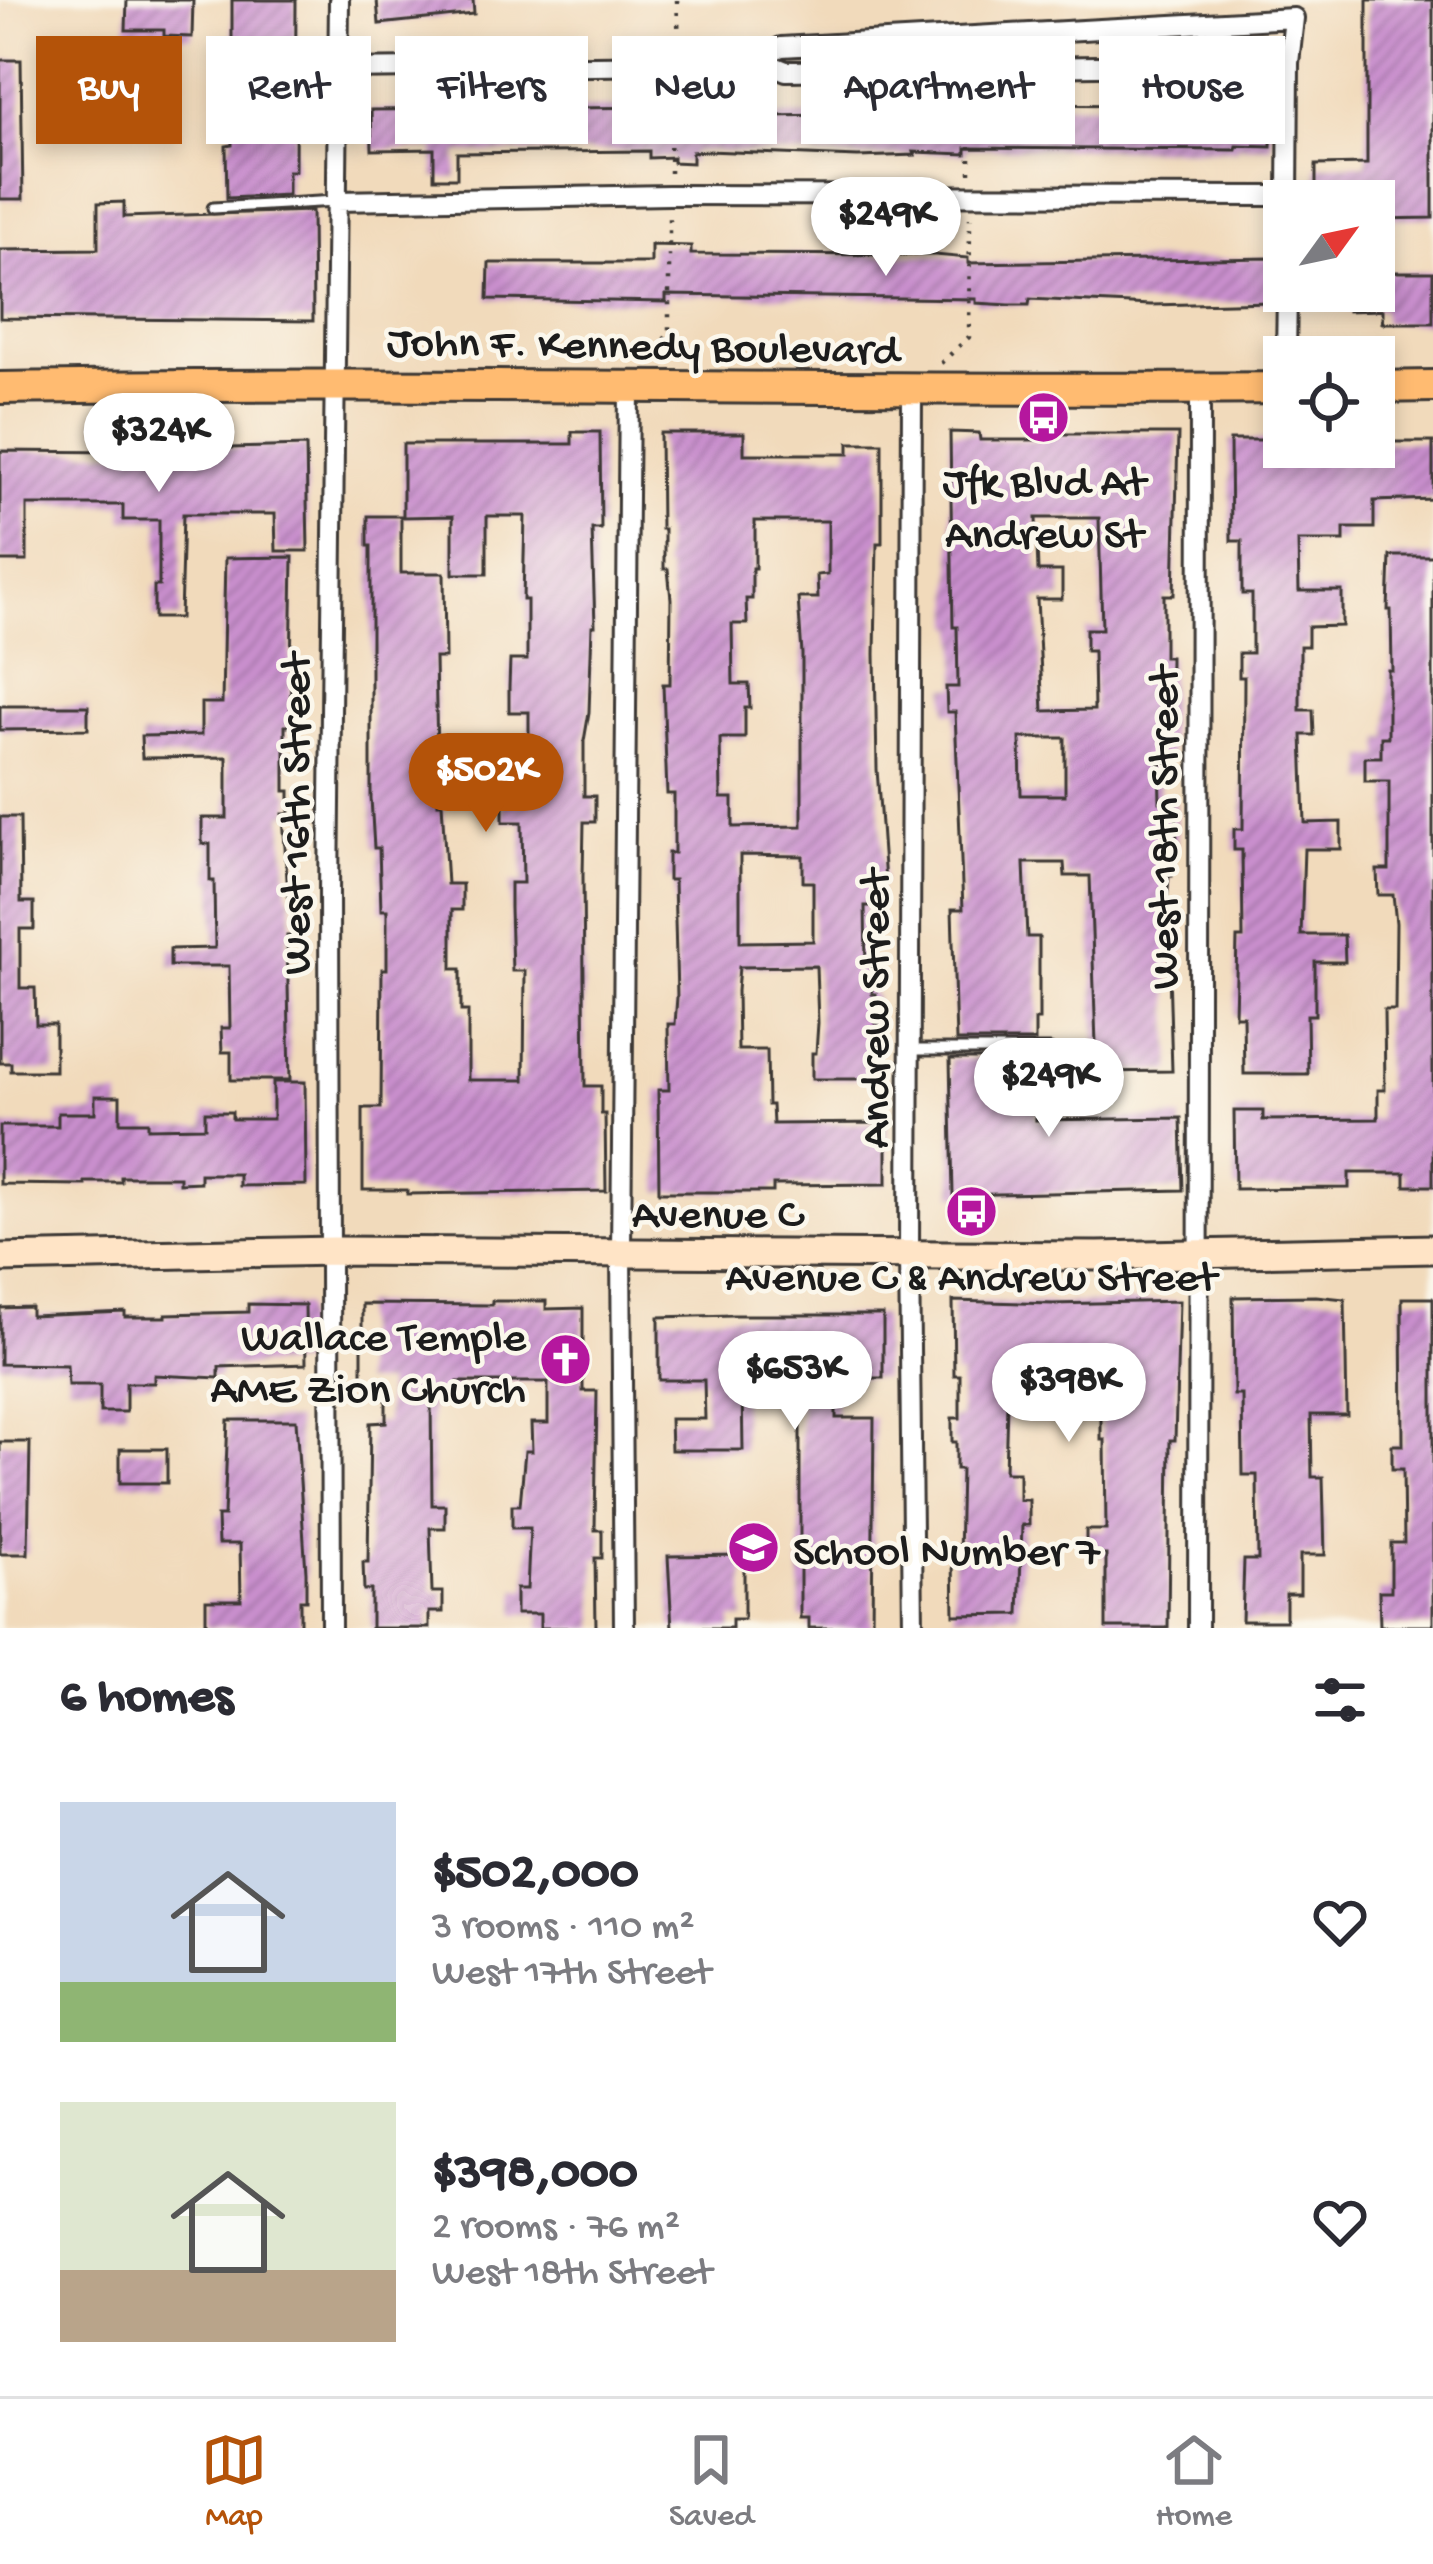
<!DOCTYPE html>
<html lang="en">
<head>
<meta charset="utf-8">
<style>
	body { margin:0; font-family:"Gochi Hand",sans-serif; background:#f2f2f3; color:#2b2b33; height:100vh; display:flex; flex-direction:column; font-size:45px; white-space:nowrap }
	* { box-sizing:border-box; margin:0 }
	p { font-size:39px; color:#7c7c81 }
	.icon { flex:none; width:66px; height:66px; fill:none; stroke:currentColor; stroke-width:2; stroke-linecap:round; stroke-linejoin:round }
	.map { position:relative; height:1628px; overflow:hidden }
	.details { display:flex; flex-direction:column; background:#fff; flex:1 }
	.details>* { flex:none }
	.guide { position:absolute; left:36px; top:36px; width:1362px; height:108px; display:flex; gap:24px }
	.needle { width:78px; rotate:57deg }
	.buttons { position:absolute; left:1263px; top:180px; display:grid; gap:24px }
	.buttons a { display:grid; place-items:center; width:132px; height:132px; border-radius:0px; background:#fff; box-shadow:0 6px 18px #0003; font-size:60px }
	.price { position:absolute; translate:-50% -102px; padding:0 27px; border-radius:42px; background:#fff; color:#222; font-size:39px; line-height:78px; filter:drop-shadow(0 3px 6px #0008) }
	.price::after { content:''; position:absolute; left:50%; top:72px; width:36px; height:27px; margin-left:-18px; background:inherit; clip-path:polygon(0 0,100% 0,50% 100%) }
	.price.active { background:#b45309; color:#fff }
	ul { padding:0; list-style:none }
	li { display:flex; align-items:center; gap:36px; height:300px; padding:0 60px }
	li span { display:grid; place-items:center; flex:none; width:336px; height:240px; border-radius:0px; color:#555 }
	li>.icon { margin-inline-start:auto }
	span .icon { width:144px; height:144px; fill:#fffc; stroke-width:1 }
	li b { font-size:51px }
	h2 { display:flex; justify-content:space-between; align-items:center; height:144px; padding:0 60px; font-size:51px }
	.tag { padding:0 42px; border-radius:0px; background:#fff; box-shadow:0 6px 18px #0003; font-size:42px; line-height:108px }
	.tag.active { background:#b45309; color:#fff }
	.menu { display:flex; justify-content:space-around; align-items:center; height:168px; border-top:3px solid #e1e1e2; background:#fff; font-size:33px; color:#7c7c81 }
	.menu a { display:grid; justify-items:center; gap:6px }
	.menu .active { color:#b45309 }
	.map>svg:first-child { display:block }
	.building { fill:url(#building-hatch); fill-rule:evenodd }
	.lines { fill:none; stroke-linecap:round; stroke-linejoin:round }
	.lane-casing { stroke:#3c3834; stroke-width:15 }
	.street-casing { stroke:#3c3834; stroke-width:24 }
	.secondary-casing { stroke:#3c3834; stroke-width:33 }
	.primary-casing { stroke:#3c3834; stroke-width:36 }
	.path { stroke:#3c3834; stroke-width:4.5; stroke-dasharray:3 9; stroke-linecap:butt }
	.lane { stroke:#fff; stroke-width:9 }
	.street { stroke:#fff; stroke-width:18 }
	.secondary { stroke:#ffe4c6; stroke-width:27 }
	.primary { stroke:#ffbb71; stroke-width:30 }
	.labels { text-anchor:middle; stroke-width:9; stroke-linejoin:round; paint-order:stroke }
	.street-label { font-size:45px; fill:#1c1c1c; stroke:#fbf7ec }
	.poi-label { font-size:45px; fill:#1c1c1c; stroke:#fbf7ec }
</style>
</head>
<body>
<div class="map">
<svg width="1433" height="1628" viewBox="0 0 1433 1628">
	<defs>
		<pattern id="building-hatch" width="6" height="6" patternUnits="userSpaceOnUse" patternTransform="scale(3)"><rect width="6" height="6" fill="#c98fcd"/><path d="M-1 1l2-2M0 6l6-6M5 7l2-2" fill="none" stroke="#a274a6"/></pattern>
	</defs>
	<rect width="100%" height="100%" fill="#fbf7ec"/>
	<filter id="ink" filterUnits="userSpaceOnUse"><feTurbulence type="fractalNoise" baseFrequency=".00833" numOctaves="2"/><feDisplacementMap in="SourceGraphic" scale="24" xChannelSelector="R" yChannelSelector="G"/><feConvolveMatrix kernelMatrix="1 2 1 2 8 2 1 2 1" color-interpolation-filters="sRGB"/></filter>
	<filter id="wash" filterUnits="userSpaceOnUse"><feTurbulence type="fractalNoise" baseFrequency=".004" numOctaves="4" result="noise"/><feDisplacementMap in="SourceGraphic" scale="48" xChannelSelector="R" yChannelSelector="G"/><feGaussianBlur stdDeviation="2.7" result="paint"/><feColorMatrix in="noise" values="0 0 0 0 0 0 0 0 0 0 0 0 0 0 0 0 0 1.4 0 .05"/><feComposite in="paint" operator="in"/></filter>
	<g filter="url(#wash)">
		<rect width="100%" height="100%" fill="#f1dabb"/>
		<g id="blocks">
			<path class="building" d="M127,0H193L192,37L164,36V30H126Z
				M232,0H296L295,171H288V195L227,198L226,146L232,145Z
				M377,0H473L474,14L379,24Z
				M1367,0H1433V218L1374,219V201H1316V165L1367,164Z
				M0,60H21L23,199H0Z
				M1012,104L1272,106L1271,147L1237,146L1236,150L966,148V154L914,152L915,155L858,157L708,151L692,152V163L673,162V157L649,158V151L457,153V178H434V149L372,150L371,110L667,107V114L773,116L976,112V107L1012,108Z
				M124,202V217L312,211L313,321L0,318V250L98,249V203Z
				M651,245L691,246V254L935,255L968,258V263L1270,258V302L1151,305L1030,299L1029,305H1010L976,303V299L666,295V302L488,299L489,263H651Z
				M1374,272H1433V323H1383V310L1348,311V291H1374Z
				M572,432H600L601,529H592L595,626H592L589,712L584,741V796H595V822H584L583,876L585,1086H601V1114H605L606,1191L407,1194V1190H363V1108H381L382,969H387V910H381L379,848H374L371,798V546H368V516H401V573H444L445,658H435L438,803H442L447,884H462V910H452V969H461V1011H468V1080H524L525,971H512L510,908V883H523L522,822H503V796H487V769H529V712H509V687L510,660H527V600H523L525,516H487V574H453V516L403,517V444H572Z
				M950,432L979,433L980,440H1036L1037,434H1178L1174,595H1164V657H1170L1169,764H1159L1160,802L1176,801L1177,847H1171L1172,876H1169L1167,904L1172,1071L1097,1072L1090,876H1065L1064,863H1024L1027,937H1039V1020H1035V1041H956L952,909H963L955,712H947L946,687H958L957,627H953ZM1036,518H1099L1102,629H1086V651H1093L1094,710L1043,711L1037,599H1062V571H1038ZM1020,738H1065V795H1021Z
				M660,433H744V454H849V443H882V543H877L875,654L877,769L885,882H880V906H865L866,966H872V994H876V1023H879V1046H874V1079H812V1053H816L818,1023L816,966L739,967L737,991L738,1050H767L768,1105H772L773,1124L887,1123V1184L773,1185V1192H659L658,1090H669L668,1024H675L677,997L674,880H668V853H674V794H667L663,684H670L671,599L668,569H664V529H661ZM755,521H828V574L817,575L818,598H798L802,654V826L733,827V798H721L720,738H745V708H750L749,684H733L732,624H747L746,599H752V568H755ZM740,855L803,856V882H813V941L740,942Z
				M123,439H149V450L306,446L308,551H276L275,514H183L180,618H154V586H159V520H123V505H27V561H0V451L123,452Z
				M1230,440H1284V447H1376V442H1433V499L1374,501V528H1344V541H1298L1299,591H1342V626L1308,627V646H1300V710H1313L1314,735H1302L1305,823L1341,822V849H1304L1301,935H1344L1345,962H1315V1015H1307L1308,1074H1244L1243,1016H1235L1237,938H1243L1242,850H1234V829H1243L1244,677H1239V653H1252V594H1242V541H1231Z
				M1390,556H1433V1186H1405V1173H1349V1188L1235,1189L1234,1111H1263V1120L1378,1119V1090H1385L1384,1010H1395L1396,923L1393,895H1378L1377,870H1389V781H1365V757H1381V737H1388V670H1392L1391,610H1388Z
				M293,557L290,726H285V791H290V814H283L288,896H291L292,936H287L290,1080H231V1052H222L221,1028H230L229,966H170V949L215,948L214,881H210V844H202V818H227V757L142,758L141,736L201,735V703H222L225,558Z
				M0,706H88V729L0,730Z
				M0,817H20L21,902H34V929H20V988H35L36,1024H55V1071H11V1063H0Z
				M950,1059H1035L1036,1120L1181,1118L1183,1190L953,1195Z
				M273,1082H305L306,1185L239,1186V1174H200V1182L179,1183V1177H121V1182H85V1185L0,1184V1126H58V1113H95V1096H120V1122H148V1128L205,1127V1112H232V1119H273Z
				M1316,1296L1345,1299L1347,1415H1311L1312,1477H1323L1325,1555H1300V1594H1286V1621H1242L1244,1560H1258L1257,1475H1243L1242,1395H1234L1233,1297Z
				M1402,1298H1433V1626H1380L1379,1591H1391V1543H1404L1403,1469H1392V1445H1403Z
				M492,1301H546V1309L583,1308V1391H597L595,1530H602V1558H595L596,1628H540V1614H516V1589H527L530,1528H512V1505H520L525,1451H532L531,1423H548V1382H458V1398H431L432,1505H445V1528H430L432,1592H443V1612H429V1628H371V1590H364L363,1562H368L370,1423L386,1422V1383H362V1304L492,1305Z
				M953,1301L1053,1304L1179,1301L1175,1440H1170L1168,1628H1106V1555H1086V1530H1106L1105,1440H1101V1415H1094V1369L1008,1370L1005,1472H1019V1500H1029V1525H1022L1019,1614L954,1615L953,1558L959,1557L961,1469H956V1442H952V1418H960V1375H954Z
				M248,1304L305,1305L306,1364L219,1367V1378L154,1375V1383H126V1412H100V1385H68L67,1365L0,1364V1308L31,1307V1316L125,1312V1317H166V1314L248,1312Z
				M733,1315H883V1378H836V1418H874L872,1628H809V1618H800V1390H742L743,1450H671L670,1419H705L704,1380H659V1317Z
				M228,1420H296L306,1572V1600H300V1626L206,1627V1600H241L240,1544H218L217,1516H224Z
				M0,1442H30L28,1554H0Z
				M120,1449H167V1483H120Z
				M744,1555V1619H732V1628H672L668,1556Z"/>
		</g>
	</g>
	<g filter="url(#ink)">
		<use href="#blocks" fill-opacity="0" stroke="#3c3834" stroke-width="3"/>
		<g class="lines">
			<defs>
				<path id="lane" d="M213,208L336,201
					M909,1050H1050V1095"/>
				<path id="street" d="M757,59L786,71L1289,63
					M341,69L672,65L757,59L781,47L1294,18L1289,63L1288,201
					M336,201L669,195L1288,196
					M1286,357L1287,291
					M912,391L909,1254L913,1628
					M331,1628L329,892L339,0
					M624,1628L621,1251L629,388
					M1198,1628L1200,389"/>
				<path id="secondary" d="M0,1258L333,1251L1098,1256L1433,1249"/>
				<path id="primary" d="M1374,387L1433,386
					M0,388C428,381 856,392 1284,388"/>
			</defs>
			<use href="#lane" class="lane-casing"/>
			<use href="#street" class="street-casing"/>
			<use href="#secondary" class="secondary-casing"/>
			<use href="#primary" class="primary-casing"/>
			<path class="path" d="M677,0L679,42
				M970,86V177
				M670,173L671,88
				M650,359L669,333V214
				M941,363L969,337L970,218"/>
			<use href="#lane" class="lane"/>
			<use href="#street" class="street"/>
			<use href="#secondary" class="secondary"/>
			<use href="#primary" class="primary"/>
		</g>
	</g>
	<defs>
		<symbol id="bus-disc" viewBox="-11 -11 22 22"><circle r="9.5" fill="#b5179e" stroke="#fbf7ec"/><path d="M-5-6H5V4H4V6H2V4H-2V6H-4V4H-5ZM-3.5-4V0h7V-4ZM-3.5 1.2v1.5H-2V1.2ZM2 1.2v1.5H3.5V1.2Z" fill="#fff"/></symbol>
		<symbol id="church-disc" viewBox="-11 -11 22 22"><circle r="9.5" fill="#b5179e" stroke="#fbf7ec"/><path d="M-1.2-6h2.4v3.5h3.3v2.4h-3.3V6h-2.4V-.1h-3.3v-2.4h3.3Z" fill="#fff"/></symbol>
		<symbol id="school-disc" viewBox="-11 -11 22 22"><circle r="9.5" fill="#b5179e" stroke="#fbf7ec"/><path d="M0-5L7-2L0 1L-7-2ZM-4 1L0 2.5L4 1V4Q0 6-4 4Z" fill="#fff"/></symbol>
	</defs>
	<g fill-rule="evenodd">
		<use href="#bus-disc" x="1014" y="388" width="59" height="59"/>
		<use href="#bus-disc" x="942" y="1182" width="59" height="59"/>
		<use href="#church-disc" x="536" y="1330" width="59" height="59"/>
		<use href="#school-disc" x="724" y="1518" width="59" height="59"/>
	</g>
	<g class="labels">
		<g class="street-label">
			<text transform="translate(643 342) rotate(1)" y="16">John F. Kennedy Boulevard</text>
			<text transform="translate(292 814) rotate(-90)" y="16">West 16th Street</text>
			<text transform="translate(1160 828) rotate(-90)" y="16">West 18th Street</text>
			<text transform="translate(871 1009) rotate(-90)" y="16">Andrew Street</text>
			<text x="717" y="1226">Avenue C</text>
		</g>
		<g class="poi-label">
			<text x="1044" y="494">Jfk Blvd At<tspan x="1044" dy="52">Andrew St</tspan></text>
			<text x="971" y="1289">Avenue C &amp; Andrew Street</text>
			<text x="526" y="1349" text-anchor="end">Wallace Temple<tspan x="526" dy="52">AME Zion Church</tspan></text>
			<text x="793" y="1563" text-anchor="start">School Number 7</text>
		</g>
	</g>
</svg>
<div class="buttons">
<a><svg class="needle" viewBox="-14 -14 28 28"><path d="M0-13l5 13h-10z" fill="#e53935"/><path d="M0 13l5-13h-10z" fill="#7c7c81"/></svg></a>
<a><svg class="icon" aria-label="locate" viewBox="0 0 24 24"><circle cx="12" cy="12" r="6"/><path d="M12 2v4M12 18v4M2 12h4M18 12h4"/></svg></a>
</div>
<b class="price" style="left:886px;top:279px">$249K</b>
<b class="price" style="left:159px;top:495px">$324K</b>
<b class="price active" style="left:486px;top:835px">$502K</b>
<b class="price" style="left:1049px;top:1140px">$249K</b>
<b class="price" style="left:795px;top:1433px">$653K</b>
<b class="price" style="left:1069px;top:1445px">$398K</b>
<div class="guide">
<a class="tag active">Buy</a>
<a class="tag">Rent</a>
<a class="tag">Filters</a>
<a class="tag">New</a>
<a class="tag">Apartment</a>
<a class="tag">House</a>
</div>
</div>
<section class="details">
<h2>6 homes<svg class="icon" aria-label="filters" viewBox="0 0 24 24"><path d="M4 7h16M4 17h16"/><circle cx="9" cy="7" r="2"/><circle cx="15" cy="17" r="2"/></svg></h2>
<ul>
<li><span style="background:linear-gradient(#c9d6e8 75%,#8fb573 0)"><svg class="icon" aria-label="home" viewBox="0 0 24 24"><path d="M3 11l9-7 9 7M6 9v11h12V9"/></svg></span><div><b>$502,000</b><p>3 rooms · 110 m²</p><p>West 17th Street</p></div><svg class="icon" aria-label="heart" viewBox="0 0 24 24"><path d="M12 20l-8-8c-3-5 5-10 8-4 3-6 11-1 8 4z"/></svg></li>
<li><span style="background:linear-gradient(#dfe7d0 70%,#b9a48a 0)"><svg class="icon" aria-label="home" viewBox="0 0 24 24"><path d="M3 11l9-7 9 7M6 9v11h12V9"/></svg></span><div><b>$398,000</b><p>2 rooms · 76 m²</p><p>West 18th Street</p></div><svg class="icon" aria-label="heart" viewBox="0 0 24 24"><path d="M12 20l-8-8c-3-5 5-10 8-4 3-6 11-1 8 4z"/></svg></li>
</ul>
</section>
<nav class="menu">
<a class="active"><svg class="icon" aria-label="map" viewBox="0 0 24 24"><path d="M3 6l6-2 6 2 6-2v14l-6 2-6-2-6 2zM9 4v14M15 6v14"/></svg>Map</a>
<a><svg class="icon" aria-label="saved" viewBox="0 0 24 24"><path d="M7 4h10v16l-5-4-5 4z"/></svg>Saved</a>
<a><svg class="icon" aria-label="home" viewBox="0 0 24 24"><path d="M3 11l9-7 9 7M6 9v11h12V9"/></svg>Home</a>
</nav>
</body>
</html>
